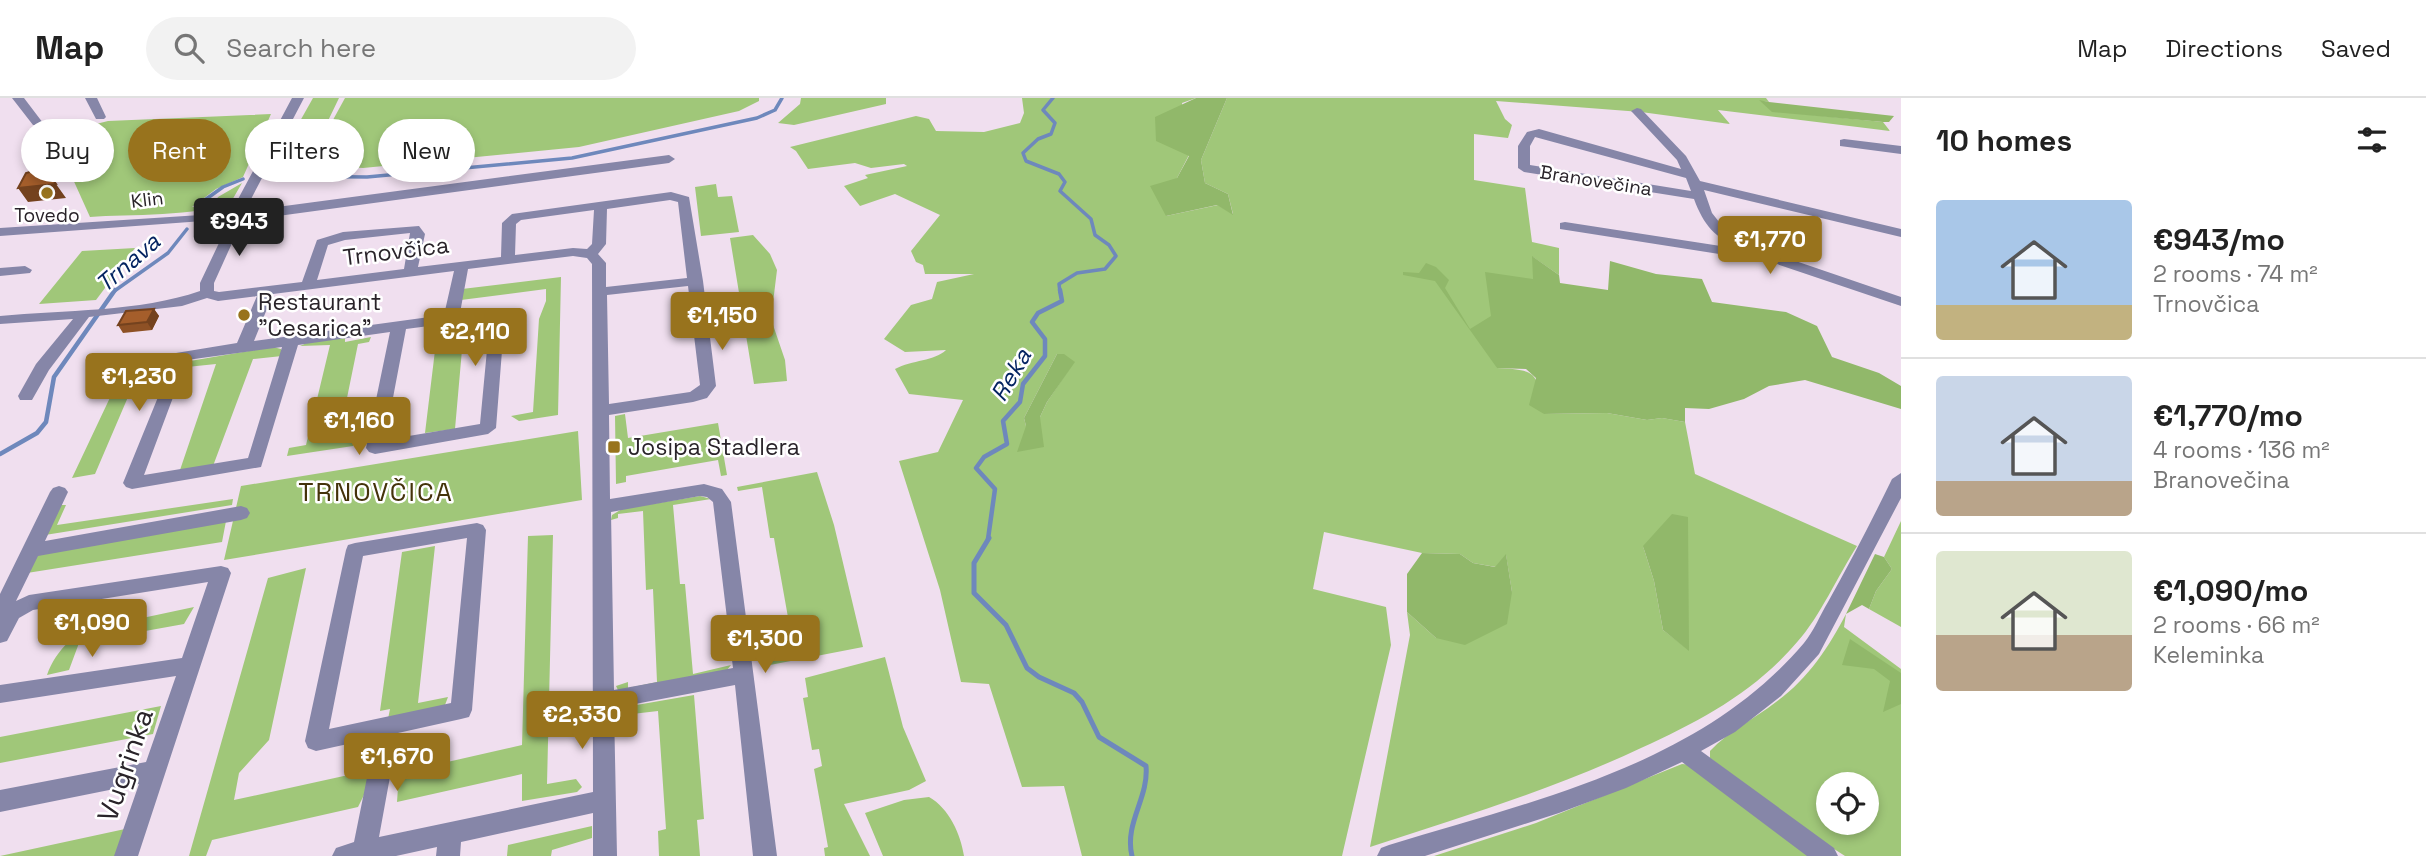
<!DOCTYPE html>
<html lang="en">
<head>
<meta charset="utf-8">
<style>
	body { margin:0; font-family:"Space Grotesk",sans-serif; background:#f2f2f2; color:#222; height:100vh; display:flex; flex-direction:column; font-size:26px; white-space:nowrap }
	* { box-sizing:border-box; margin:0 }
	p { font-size:23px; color:#767676 }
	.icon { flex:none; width:38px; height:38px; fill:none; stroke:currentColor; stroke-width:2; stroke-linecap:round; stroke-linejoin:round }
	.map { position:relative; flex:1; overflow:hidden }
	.drawer { display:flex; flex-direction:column; background:#fff; width:525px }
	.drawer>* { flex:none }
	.top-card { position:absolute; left:21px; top:21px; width:665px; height:63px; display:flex; gap:14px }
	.buttons { position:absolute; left:1816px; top:674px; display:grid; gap:14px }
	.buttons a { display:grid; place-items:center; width:63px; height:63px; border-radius:50%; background:#fff; box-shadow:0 4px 10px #0003; font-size:35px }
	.price { position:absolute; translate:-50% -60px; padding:0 16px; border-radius:7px; background:#98731d; color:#fff; font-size:23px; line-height:46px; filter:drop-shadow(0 2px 4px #0008) }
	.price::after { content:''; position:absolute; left:50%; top:42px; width:21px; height:16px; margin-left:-10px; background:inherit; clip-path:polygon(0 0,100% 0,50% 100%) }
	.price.on { background:#222; color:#fff }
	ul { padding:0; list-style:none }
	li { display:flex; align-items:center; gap:21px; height:175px; padding:0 35px }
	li+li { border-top:2px solid #e0e0e0 }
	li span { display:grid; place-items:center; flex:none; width:196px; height:140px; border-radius:7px; color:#555 }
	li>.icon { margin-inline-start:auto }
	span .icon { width:84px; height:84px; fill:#fffc; stroke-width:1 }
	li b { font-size:30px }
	h2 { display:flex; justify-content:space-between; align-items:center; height:84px; padding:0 35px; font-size:30px }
	.chip { padding:0 24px; border-radius:32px; background:#fff; box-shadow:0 4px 10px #0003; font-size:24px; line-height:63px }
	.chip.on { background:#98731d; color:#fff }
	header { display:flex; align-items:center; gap:42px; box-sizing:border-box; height:98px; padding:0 35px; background:#fff; border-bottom:2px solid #e0e0e0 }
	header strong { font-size:33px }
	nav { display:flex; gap:38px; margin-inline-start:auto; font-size:24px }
	.search { width:490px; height:63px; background:#f2f2f2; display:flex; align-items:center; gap:18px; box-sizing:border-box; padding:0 24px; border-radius:38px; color:#767676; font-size:26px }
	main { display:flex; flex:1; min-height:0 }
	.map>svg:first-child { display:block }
	.green { fill:#a0c779; fill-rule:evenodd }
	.forest { fill:#91b86a }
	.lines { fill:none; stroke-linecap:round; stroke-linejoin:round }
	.stream-far2 { stroke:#6e88bc; stroke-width:3.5 }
	.stream-far1 { stroke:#6e88bc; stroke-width:4.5 }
	.stream { stroke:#6e88bc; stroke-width:5 }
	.minor { fill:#8686a8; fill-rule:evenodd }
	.wall { fill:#8e5125 }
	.shaded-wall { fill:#74421e }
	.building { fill:#a55e2b; stroke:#74421e; stroke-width:2 }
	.poi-dot { fill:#98731d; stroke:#fff; stroke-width:2.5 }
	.labels { text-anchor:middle; stroke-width:5; stroke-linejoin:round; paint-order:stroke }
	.far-street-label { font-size:19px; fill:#292329; stroke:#fff }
	.far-poi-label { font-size:19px; fill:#292329; stroke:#fff }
	.street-label { font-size:23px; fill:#292329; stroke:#fff }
	.poi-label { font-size:23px; fill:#292329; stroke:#fff; text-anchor:start }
	.water-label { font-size:24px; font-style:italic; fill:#042461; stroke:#fff }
	.quarter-label { font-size:26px; letter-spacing:2px; fill:#44330a; stroke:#fff }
	.near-street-label { font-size:28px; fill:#292329; stroke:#fff }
</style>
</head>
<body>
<header>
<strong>Map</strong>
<div class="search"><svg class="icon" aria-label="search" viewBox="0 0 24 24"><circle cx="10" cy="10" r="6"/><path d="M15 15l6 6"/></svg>Search here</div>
<nav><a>Map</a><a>Directions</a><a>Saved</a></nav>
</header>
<main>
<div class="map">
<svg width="1901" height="758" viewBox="0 0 1901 758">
	<rect width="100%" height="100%" fill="#f0dfef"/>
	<path class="green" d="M313,0H339L326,27L295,32Z
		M345,0H759V3L739,13L579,49L363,70L280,64L295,37L328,31Z
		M801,0H886V6L794,27L778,25L800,6Z
		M1022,0H1196L1182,5L1189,57L1177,80L1166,118L1218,107L1233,116L1228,96L1205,85L1201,62L1227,0H1766L1769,4L1761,3L1773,13L1883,24L1890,33L1718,12L1730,26L1641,14L1496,3L1505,21L1512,27L1508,40L1474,36V82L1525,90L1532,144L1559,150V177L1533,159V181L1492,218L1497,270C1540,272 1536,275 1544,316L1607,315L1647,322L1662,320L1685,324L1695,376L1857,448C1839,476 1819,520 1798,543C1755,594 1700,623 1641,650C1554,691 1462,719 1370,749L1410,537L1407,514L1436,540L1512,494L1506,457L1496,469L1473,465L1460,456L1422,455L1324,434L1313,491L1386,509L1391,547L1342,758H1082L1064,688L1022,689L989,586L961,584L940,492L899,363L938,354L963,302L909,296L895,271C912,262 935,263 946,252L905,254L884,241L911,207L932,201L937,184L974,176H925L923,167L916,164L911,153L940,117L895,96L860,108L844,88L868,80L865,77L907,68L904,66L871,70L855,65L808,71L796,53L790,49L916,18L929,21L936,33L984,34L1020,25L1024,15ZM1057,256L1074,264L1047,304L1040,319L1026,328L1024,320ZM1643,448L1689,552L1663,532L1654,483Z
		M271,16L243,79L216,91L192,109L213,107L218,99L242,85L231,104C199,119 128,116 90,119L53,37L108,23Z
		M716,86L718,99L732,98L739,134L701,138L695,89Z
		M753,137L770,156L777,172L771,221L785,262L787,283L754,286L730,140Z
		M135,150L96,202L39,206L82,153Z
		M561,179L558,317L519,323L511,318L533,314L539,221L546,203V191L461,202L462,191Z
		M486,220L493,229L485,231V225L464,229L455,331L425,335L437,236L446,234L448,224Z
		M345,239V244L371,239L369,244L358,246L338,344L355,341L353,348L287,358L289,350L306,347L330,247L300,248L309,244Z
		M273,249L281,251L282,258L253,261L213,368L180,372L216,266L187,269L190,263Z
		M160,264L167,265L171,272L137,278L95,376L72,380L124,270Z
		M625,316L628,340L718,325L727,377L721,378L718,362L626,378V384L616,386L615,318Z
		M578,333L582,402L224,462L241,388Z
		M817,374L834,427L863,549L770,567L769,559L794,553L776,452L774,440H770L762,389L738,393L737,389Z
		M700,398L711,401L673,407L680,486H685L693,576L731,567L727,572L618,592L616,588L628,584V590L657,584L653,491L646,492L643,413L618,416V420L611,422L612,417L622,411Z
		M233,401L232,407L45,437L59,407H66L57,427Z
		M226,423L222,444L27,475L37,454Z
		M1901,423V529L1869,511L1876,493L1892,471L1884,459Z
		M553,437L547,686L576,681L582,689L577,694L522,703V676L397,704L399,675L522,647L528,438Z
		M435,448L418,605L448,599L445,607L388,621L390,611L380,613L402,454Z
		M306,470L269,642L239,675L234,702L362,674L366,648L373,646L370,685L358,709L212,742L206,758H189L268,480Z
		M118,501H139L133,522L194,509L184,526L79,545L69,572L47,577C56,552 77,530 105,527Z
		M1846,516L1844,529L1901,571V758H1845L1806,733L1710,660V653C1729,633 1754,621 1776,604C1807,582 1829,549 1846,516ZM1829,686H1867V724H1829Z
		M885,559L903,629L926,683L909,692L844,706L870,758H825L824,750L828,749L814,671L822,668L819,651L812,652L803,600L808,599L805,580Z
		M694,597L704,721L697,722L700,758H659L658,733L666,731L658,613L615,618L625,609Z
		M161,608L153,636L0,665V639Z
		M1682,666L1693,667L1820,758H1434L1536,725Z
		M929,699C949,710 961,737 964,758H883L865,715L904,702Z
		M592,728V740L552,752L551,758H507L508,747Z
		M125,731L115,758H0Z"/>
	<path class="forest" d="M1196,0H1227L1201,62L1205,85L1228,96L1233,117L1217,107L1166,118L1150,88L1177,80L1189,58L1156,43L1155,19Z
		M1759,2L1769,4L1894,18L1889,24H1883L1772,14Z
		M1532,158L1559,177L1560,185L1608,192L1610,163L1656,176L1702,181L1712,204L1786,214L1817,228L1832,259L1879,275L1901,288V311L1805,282L1769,288L1744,301L1709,311L1685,310V324L1662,320L1647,322L1607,315L1544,316L1529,307L1536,280L1526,271L1497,270L1435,183L1403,177V174L1419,175L1426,165L1436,169L1449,182L1445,190L1470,231L1491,218L1485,174L1533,181Z
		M1057,256H1064L1075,264L1047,304L1040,319L1044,349L1017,354L1026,328L1024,320Z
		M1672,416L1688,419L1689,553L1663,532L1654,483L1643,448Z
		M1422,455L1460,456L1473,465L1495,469L1506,456L1512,494L1507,526L1465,547L1436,540L1407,514V476Z
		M1875,456L1884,459L1892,471L1876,493L1869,511L1862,507L1846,516Z
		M1850,541L1901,575V606L1883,614L1890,583L1874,571L1842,567Z"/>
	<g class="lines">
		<path class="stream-far2" d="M1053,0L1043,12L1055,25L1051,36L1038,41L1023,55L1026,63L1059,76L1065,84L1060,93L1091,121L1095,137L1109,147L1116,158L1105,171L1077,175L1059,186L1060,194
			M265,78L367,79L572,60L757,20L775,12L782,0
			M202,104L223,89L243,81
			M113,194L168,155L187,131"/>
		<path class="stream-far1" d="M0,356L37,335L46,324L54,279L115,192
			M988,441L995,391L976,370L984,359L1007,346L1003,323L1020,304L1023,286L1045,258V241L1032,224L1038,215L1062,203L1060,192"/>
		<path class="stream" d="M989,440L974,465V495L1006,527L1027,570L1039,579L1074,595L1082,604L1099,639L1146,668C1149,700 1124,725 1132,758"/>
		<path class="minor" d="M12,0H24L43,25L41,27H33Z
			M85,0H97L106,19L104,21H96Z
			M292,0H304L250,103L261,107L262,111L669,57L675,61L669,65L242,123L214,185V193L219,194L302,184L317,142L343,134L419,128L425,136L418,169L501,159L502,125L512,116L671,94L689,99L703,183L716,288L707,300L693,304L609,317L610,401L704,386L722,391L731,404L777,758H753L735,587L614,610L617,758H593V715L461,744L460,758H436L437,749L396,758H332L336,750L354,744L375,640L316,653L308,650L305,643L346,452L348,447L355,445L477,425L483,427L486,432L472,612L469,619L461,621L398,635L379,739L593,694L592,166L587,160L573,158L468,171L460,215L498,210L505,214L496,330L488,336L375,356L369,354L366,350L390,234L298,247L261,369L132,391L126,389L123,385L176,255L237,245L257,198L218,203L207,200L182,208L89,219L49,272L32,302H20L18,298L36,266L73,221L0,226V218C63,212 140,214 200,193V185L228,126L203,123L0,138V130L216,116L223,108L237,103ZM670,102L678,104L687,180L606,189V165L598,156L606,146L607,111ZM247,110V114L229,117L237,111ZM594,112L592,146L587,151L573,150L515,157L516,126L521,122ZM410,135L404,171L317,182L328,147L345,142ZM454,173L444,217L254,243L273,196ZM688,188L700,287L690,294L609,306L607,197ZM490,220L480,326L385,342L406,231ZM282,249L248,360L144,377L187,262ZM700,398L707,399L713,404L733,570L614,592L611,414ZM467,440L451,605L329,631L363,458Z
			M1637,10L1641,11L1686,58L1700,83L1901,131V139L1704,92L1712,115L1727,134L1766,153L1901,199V208L1756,159L1751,161L1560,131V125L1565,124L1740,151C1715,139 1704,128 1694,101L1524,74L1518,70V48L1527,34L1539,31L1681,71L1677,62L1633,15L1631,13ZM1535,39L1686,80L1691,93L1530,67V48Z
			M1844,41L1901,48V56L1840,48V42Z
			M25,168L32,172L30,175L0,178V170Z
			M1901,375V400L1819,556L1781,598L1735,634L1701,653L1834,750L1838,758H1807L1682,664L1626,690L1559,715L1425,758H1377L1381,750L1389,747C1535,702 1701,667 1804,545C1814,533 1820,517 1828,504C1851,463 1872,422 1892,381Z
			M59,388L65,390L68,394L45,443L241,408L247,410L250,415L247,420L241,422L38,458L16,503L29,497L221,468L228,470L231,475L138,758H114L139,686L0,714V692L146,664L176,578L0,605V587L182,560L208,484L33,512L19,520L7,543L0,545V496L50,394L53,390Z"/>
	</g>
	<path class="wall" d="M154,211L159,218L152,232L123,235L118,227Z"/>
	<path class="shaded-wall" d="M56,86L66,100L28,104L18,90Z
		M154,211L159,218L152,232L147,224Z"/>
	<path class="building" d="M44,70L56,86L18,90L26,75Z
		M154,211L147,224L118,227L126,213Z"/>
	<g class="poi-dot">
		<circle cx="47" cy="95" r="7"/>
		<circle cx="244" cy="217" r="7"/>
		<rect x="607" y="342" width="14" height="14" rx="3.5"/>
	</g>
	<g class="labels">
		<g class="far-street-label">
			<text transform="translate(1596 82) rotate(9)" y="7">Branovečina</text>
			<text transform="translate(147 101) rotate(-7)" y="7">Klin</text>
		</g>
		<g class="far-poi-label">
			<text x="47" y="124">Tovedo</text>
		</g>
		<g class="street-label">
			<text transform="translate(396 153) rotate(-7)" y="8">Trnovčica</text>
		</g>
		<g class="poi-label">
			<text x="258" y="212">Restaurant<tspan x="258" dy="26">"Cesarica"</tspan></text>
			<text x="628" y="357">Josipa Stadlera</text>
		</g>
		<g class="water-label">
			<text transform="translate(128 165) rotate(-41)" y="8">Trnava</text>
			<text transform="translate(1011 277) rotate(-60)" y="8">Reka</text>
		</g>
		<g class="quarter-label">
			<text x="376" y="403">TRNOVČICA</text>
		</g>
		<g class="near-street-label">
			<text transform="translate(125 667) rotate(-71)" y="10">Vugrinka</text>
		</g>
	</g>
</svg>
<div class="buttons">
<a><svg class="icon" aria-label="locate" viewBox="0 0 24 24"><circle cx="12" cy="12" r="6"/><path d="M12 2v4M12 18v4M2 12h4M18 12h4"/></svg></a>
</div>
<b class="price on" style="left:239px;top:160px">€943</b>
<b class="price" style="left:1770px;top:178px">€1,770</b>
<b class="price" style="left:722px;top:254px">€1,150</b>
<b class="price" style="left:475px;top:270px">€2,110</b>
<b class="price" style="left:139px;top:315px">€1,230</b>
<b class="price" style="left:359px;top:359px">€1,160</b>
<b class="price" style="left:92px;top:561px">€1,090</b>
<b class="price" style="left:765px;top:577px">€1,300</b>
<b class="price" style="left:582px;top:653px">€2,330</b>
<b class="price" style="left:397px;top:695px">€1,670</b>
<div class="top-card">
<a class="chip">Buy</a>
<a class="chip on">Rent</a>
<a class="chip">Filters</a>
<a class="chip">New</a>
</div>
</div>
<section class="drawer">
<h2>10 homes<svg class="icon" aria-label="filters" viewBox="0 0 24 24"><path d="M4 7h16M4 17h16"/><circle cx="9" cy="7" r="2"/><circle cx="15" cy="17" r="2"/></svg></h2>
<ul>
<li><span style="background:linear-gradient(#a9c7e8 75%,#c2b280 0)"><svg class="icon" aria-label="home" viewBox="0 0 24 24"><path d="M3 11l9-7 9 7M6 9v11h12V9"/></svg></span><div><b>€943/mo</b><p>2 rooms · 74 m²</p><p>Trnovčica</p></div></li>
<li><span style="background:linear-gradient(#c9d6e8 75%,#b9a48a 0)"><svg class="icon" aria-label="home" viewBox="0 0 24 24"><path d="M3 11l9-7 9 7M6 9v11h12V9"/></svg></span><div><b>€1,770/mo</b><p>4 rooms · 136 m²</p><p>Branovečina</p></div></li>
<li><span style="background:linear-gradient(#dfe7d0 60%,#b9a48a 0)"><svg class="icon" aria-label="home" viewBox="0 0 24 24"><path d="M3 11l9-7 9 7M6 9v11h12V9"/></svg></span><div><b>€1,090/mo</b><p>2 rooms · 66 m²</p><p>Keleminka</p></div></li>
</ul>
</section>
</main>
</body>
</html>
